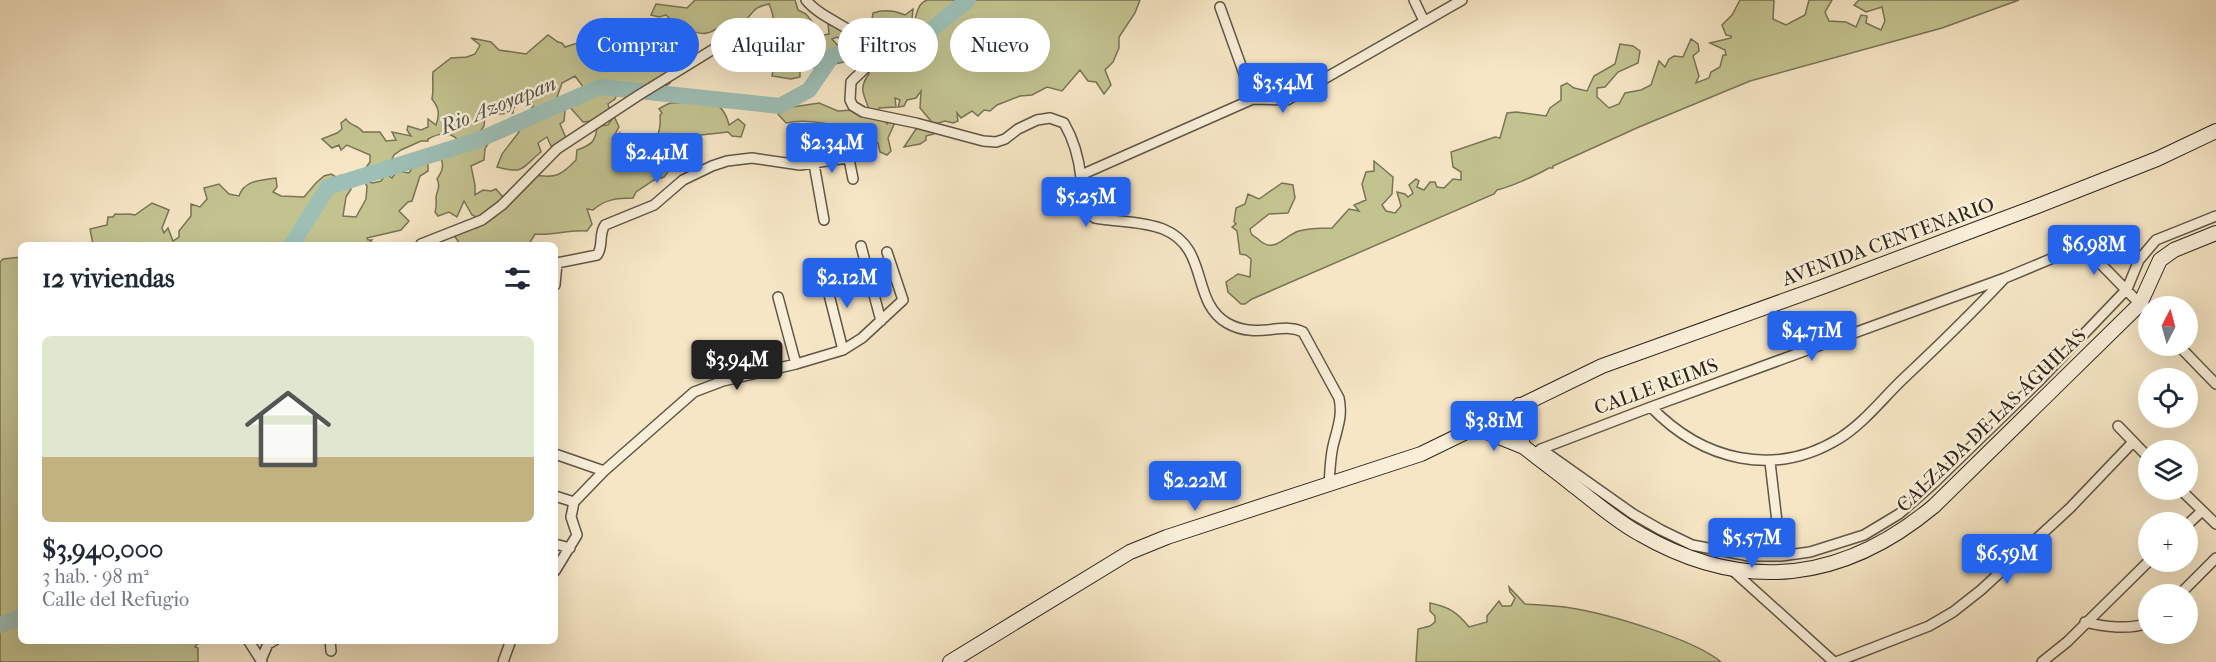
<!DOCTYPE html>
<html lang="es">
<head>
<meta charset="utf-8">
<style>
	body { margin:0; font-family:"IM FELL French Canon",serif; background:#f6f6f7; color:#1f2937; height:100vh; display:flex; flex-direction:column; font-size:22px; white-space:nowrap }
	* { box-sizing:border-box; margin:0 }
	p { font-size:20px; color:#747a83 }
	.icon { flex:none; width:33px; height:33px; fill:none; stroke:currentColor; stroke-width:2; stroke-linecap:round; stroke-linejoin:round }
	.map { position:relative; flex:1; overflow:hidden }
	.sheet { position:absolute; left:18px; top:242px; width:540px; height:402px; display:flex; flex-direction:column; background:#fff; border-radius:9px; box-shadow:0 6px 24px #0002 }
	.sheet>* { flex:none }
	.banner { position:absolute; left:576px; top:18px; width:570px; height:54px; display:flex; gap:12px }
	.needle { width:39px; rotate:6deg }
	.fabs { position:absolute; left:2138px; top:296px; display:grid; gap:12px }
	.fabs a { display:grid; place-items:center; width:60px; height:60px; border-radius:50%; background:#fff; box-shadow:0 6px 24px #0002; font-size:30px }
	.price { position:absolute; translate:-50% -51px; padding:0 14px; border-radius:6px; background:#2563eb; color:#fff; font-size:20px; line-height:39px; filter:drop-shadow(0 2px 3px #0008) }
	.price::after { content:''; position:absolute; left:50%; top:36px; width:18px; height:14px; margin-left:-9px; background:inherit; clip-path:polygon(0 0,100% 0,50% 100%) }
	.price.active { background:#222; color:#fff }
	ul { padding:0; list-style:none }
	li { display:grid; align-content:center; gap:12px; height:318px; padding:0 24px }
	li+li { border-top:2px solid #e0e1e3 }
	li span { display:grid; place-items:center; height:186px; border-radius:9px; color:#555 }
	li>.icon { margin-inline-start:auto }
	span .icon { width:108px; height:108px; fill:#fffc; stroke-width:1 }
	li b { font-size:26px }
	h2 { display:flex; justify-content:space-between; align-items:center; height:72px; padding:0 24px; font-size:26px }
	.pill { padding:0 21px; border-radius:27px; background:#fff; box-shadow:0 6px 24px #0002; font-size:21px; line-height:54px }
	.pill.active { background:#2563eb; color:#fff }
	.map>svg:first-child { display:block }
	.green { fill:#c3c390; stroke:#787456; stroke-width:1.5 }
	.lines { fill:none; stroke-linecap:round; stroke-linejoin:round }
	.river { stroke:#9dbfb6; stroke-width:16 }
	.street-casing { stroke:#605647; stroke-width:12 }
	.secondary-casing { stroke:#2e261d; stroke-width:16 }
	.street { stroke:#f9efd9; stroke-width:9 }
	.secondary { stroke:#f9efd9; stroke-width:14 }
	.labels { text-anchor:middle; stroke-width:5; stroke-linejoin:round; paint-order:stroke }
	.street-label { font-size:20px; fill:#2e261d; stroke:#f9efd9 }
	.water-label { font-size:21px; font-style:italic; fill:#4f544b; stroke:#f9efd9 }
</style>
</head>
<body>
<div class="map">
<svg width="2216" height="662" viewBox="0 0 2216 662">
	<rect width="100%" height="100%" fill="#f6e6c5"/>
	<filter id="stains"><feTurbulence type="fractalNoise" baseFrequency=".00333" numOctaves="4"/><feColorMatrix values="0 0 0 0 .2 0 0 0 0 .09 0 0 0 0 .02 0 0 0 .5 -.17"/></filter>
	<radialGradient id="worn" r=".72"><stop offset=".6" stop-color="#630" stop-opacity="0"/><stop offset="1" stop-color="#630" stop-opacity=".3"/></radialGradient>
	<path class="green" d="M695,0H795L798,10L806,14L823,35L829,34L828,23L833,17L844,21V25L849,26L851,37L845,41L837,37L832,39L847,56L851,46C877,48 870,39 880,22L872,19L873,13C884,9 894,10 905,15L913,9L912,19L906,20L913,23C918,15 916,4 927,0H1140L1135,13L1119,37V48L1113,62L1105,70L1111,85L1104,94L1096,82L1088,81L1080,70L1062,91L1047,87L1032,95L1020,96L997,105L990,111L984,110L978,116L972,111L961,118L957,113L958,121L953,123L945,121L935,124L934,134L926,136V140L920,144L904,147L920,123L925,124L931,121L920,108L921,91L916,98L907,100L904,106L898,107L900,100L895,98L896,107L879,108L878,110L881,111L887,124L894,117L896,120L888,138L891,151L887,155L880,152L878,143L870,140L867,130H853L850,126L845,128C827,123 804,119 786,123L778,114L786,108L819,103L838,111L852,110L870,114C867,97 856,91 869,74L868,68L858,63L856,54L853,60L816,68L805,66L800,70V77L791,79L772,76L774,66L755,56C772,40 779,26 769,4C750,9 758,9 746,19C739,24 732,23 724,25C718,27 713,32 707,33C697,36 673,23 666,15L659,17L651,15L656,4L687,8Z
		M1740,0H1774L1773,19L1786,25L1805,15L1809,0H1832L1825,12L1829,21L1846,22L1856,27L1861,15L1867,16L1866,23L1881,30L1885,21L1882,7L1866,12L1854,5L1859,0H2019L1942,28L1750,81L1639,127L1553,166V168H1549C1535,176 1510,187 1497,190L1494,194L1252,299L1245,304H1241L1228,292L1226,282L1238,274L1250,277L1251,259L1246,255L1240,254L1237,231L1232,227L1236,224L1234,222L1236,208L1245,204L1248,194L1259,199L1282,183L1293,185L1295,198L1288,213L1269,214L1250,229C1251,236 1253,235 1258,239C1274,255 1283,236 1299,231C1309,228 1322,228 1332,228L1349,209L1359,211L1354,205L1366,200L1362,184L1366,172L1374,171V161L1393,177L1392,194L1382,205L1386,211L1395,213L1401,206L1397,192L1405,194L1408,197L1413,193L1409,185L1416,179L1419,181L1417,187L1424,190L1430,182H1435L1437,187L1444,188L1453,179L1461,180V172L1453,167L1451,152L1495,137L1500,138L1507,113L1516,112L1546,116L1550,108L1561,100V86L1567,83L1574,88L1587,91L1594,76L1615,64L1620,44L1633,46L1640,51L1638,63L1618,72L1605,87L1597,88V97L1609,108L1619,104L1625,93L1641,90L1651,85L1659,61L1665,67L1669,59L1674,56L1683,57L1691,39L1698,44L1699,51L1693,56L1699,76L1696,83L1709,78L1711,72L1720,67L1723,55H1726L1725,50L1710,43L1731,38V36L1726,35L1722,25L1732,15Z
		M655,24L659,35V46L663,43V49L676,63L670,83L660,90L652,94L619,89L615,99L608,104L611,115L601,120L583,122L569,106L587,92L575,76L562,83L556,100L565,111L564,121L560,124L566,138L562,144L551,146L547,137L538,143L541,152C522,167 525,175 497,167L502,154L519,132L517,128L511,127L528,114L533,106L532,98L524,97L513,109V113L485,115L484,126L480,132L494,133L485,149L484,160L471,166L475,185V195L483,190L491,191L496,189L502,196H516L532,175C555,178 560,177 576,160L577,150C591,145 596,142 597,126L608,125L614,116L619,127L614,136L620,137V133L633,146L642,139L644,155L648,163L652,158L647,151V147C658,141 661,128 660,115L662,113L659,109C673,100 672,104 686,102C708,99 723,100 729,125L738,119L745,125L741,137L732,136L728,132L701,135L697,143L688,142L687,136L685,150L664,177L654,180L636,192L633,198C618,198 605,199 593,210L587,209L592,224L587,231C569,229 554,236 535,234L529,244H460L451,231L457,226L477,228L485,221L472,215L464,201L457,217L449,212L438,216L435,212C437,205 436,204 436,197C437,190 441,187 437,179C444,169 444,164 439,153L451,150L458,140C449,131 439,133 428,139V141H421L401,150L394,155L385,173L392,178L397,171L409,173L420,156L428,160V171L420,176L412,201L408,202L399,211L409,221L401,230L367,238L368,240H372L368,244H87H93L90,229L107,225L108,217H113L115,214C122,215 127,213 135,215L152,203L169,210L162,228L164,233L168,228L173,241L179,237V231L191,216V204L200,207L207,199L204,188L219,184L229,194L239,196C244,180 262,180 276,178L277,187L273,192L281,196L304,197L316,183L324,176L331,174L336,177L342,175L349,181L351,189L346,197L343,216L356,217L366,199L367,186L364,181L373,183L381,181L384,177L366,179L365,169L370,162V155L347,145L341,150L339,145L332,148L322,139L337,133L342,129L341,123L346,119C350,126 357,124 363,132H380L386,141L396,140L392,132L411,136L407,130L408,126L421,130L428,127V119L436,125C440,114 439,108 432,99C434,89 432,81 433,72L451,58L467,57L475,54L480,45L471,38L491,42L499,50L526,54L548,35L558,42L562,43L565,47L593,38L601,48L614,46L615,48L608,56L611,61L643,48L644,37Z
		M21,257V640L200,641L195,647L198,648V662H0V262L3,259Z
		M1509,587L1525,604C1540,605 1556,605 1571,608C1608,614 1694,639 1721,662H1416L1418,629L1430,626L1435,622V616L1430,611V603C1449,607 1457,612 1469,627L1487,622V616L1499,601L1502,606H1511L1515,598L1510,592Z"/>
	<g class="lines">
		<path class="river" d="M292,244L328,187L476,141L600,87L780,106L809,90L833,55L879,45L921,38L968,0
			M0,625L21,617"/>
		<defs>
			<path id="street" d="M806,0C823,21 855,26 873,51C873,65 860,72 851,82L850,100L853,106L863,112L916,123L983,141L996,142L1005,139L1018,129L1037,120L1050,118L1064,123C1074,140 1079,159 1081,178C1082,188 1082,199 1085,208C1087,213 1090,215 1095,218C1117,222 1142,221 1163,229C1210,248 1190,301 1227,323C1256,340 1284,321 1303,332L1339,398C1343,416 1337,429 1333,446C1330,459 1330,472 1329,485
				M1414,0L1424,21
				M1220,7L1253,99
				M814,164L824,220
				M1081,175L1253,99L1287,100L1462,0
				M421,244L482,220L502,205L557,149L639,95L751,26
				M861,246L881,321
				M824,275L843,350
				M555,285L557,263L597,255C604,246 598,235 605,225L654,205L683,180L712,166L727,161L752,158L800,165L847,158L849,159L853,179
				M778,297L796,364
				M2178,345L2216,384
				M1651,407C1702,460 1774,479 1840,438C1864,423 1883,398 1903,379C1937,347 1971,314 2003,280
				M2118,426L2148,457
				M1541,449L1651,407L2005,278L2065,253L2079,251L2093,256L2140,304
				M555,454L604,471
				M1534,455L1541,449L1633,514L1661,530L1692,545L1749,556H1781L1810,552L1864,535L1899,514L1933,484L2038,382L2127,289L2139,260L2156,240L2216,216
				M1770,462L1781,556
				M2180,489L2216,524
				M555,496L574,502
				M2187,525L2202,511
				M555,544L570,548
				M1731,569L1834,662
				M555,571L577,535L571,517L574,502L604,471L694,392L723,381L796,364L843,350L862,338L903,300L887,252
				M2180,594L2216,558
				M2085,622C2104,627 2130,630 2148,623
				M248,640L262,662
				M330,640L331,651
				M261,660L268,644L275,640
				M503,662L511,640
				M1836,662L1929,626L1953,612L1981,590L2070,508L2133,442
				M2042,662L2067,642L2149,561"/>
			<path id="secondary" d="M1519,405C1516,422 1517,431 1524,447C1540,460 1557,472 1574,486C1595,502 1616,521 1640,534C1744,594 1843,582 1934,506L2140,304L2160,260L2174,250L2216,233
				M1474,429L1487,432L1524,447
				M950,662L1130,552L1167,537L1421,454L1602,366L1822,287L2035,207L2157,159L2216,131"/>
		</defs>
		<use href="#street" class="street-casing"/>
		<use href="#secondary" class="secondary-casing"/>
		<use href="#street" class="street"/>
		<use href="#secondary" class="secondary"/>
	</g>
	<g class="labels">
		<g class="street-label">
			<text transform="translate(1888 241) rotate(-20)" y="7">AVENIDA CENTENARIO</text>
			<text transform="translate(1656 386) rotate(-20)" y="7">CALLE REIMS</text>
			<text transform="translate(1991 420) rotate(-44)" y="7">CALZADA DE LAS ÁGUILAS</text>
		</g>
		<g class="water-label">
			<text transform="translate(498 105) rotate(-22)" y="7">Rio Azoyapan</text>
		</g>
	</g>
	<rect width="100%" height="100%" filter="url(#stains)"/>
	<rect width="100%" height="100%" fill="url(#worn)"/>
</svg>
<div class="fabs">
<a><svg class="needle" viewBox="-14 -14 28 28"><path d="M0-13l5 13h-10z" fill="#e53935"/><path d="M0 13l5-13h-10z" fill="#747a83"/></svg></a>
<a><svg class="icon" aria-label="locate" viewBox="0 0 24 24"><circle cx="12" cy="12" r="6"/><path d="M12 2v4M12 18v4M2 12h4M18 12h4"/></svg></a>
<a><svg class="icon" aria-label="layers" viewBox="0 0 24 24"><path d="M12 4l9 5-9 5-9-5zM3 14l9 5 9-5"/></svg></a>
<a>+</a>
<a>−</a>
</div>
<b class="price" style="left:1283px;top:114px">$3.54M</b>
<b class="price" style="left:832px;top:174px">$2.34M</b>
<b class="price" style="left:657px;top:184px">$2.41M</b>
<b class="price" style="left:1086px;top:228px">$5.25M</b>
<b class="price" style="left:2094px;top:276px">$6.98M</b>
<b class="price" style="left:847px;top:309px">$2.12M</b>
<b class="price" style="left:1812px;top:362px">$4.71M</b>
<b class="price active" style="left:737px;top:391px">$3.94M</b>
<b class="price" style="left:1494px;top:452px">$3.81M</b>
<b class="price" style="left:1195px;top:512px">$2.22M</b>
<b class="price" style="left:1752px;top:569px">$5.57M</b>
<b class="price" style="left:2007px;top:585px">$6.59M</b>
<div class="banner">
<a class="pill active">Comprar</a>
<a class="pill">Alquilar</a>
<a class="pill">Filtros</a>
<a class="pill">Nuevo</a>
</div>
<section class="sheet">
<h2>12 viviendas<svg class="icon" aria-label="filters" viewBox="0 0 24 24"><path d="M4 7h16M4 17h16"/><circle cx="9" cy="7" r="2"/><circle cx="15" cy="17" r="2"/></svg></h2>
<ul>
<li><span style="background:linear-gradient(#dfe7d0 65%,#c2b280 0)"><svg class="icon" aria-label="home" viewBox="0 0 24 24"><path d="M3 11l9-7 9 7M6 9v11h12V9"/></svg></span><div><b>$3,940,000</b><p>3 hab. · 98 m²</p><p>Calle del Refugio</p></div></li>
</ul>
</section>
</div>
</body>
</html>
